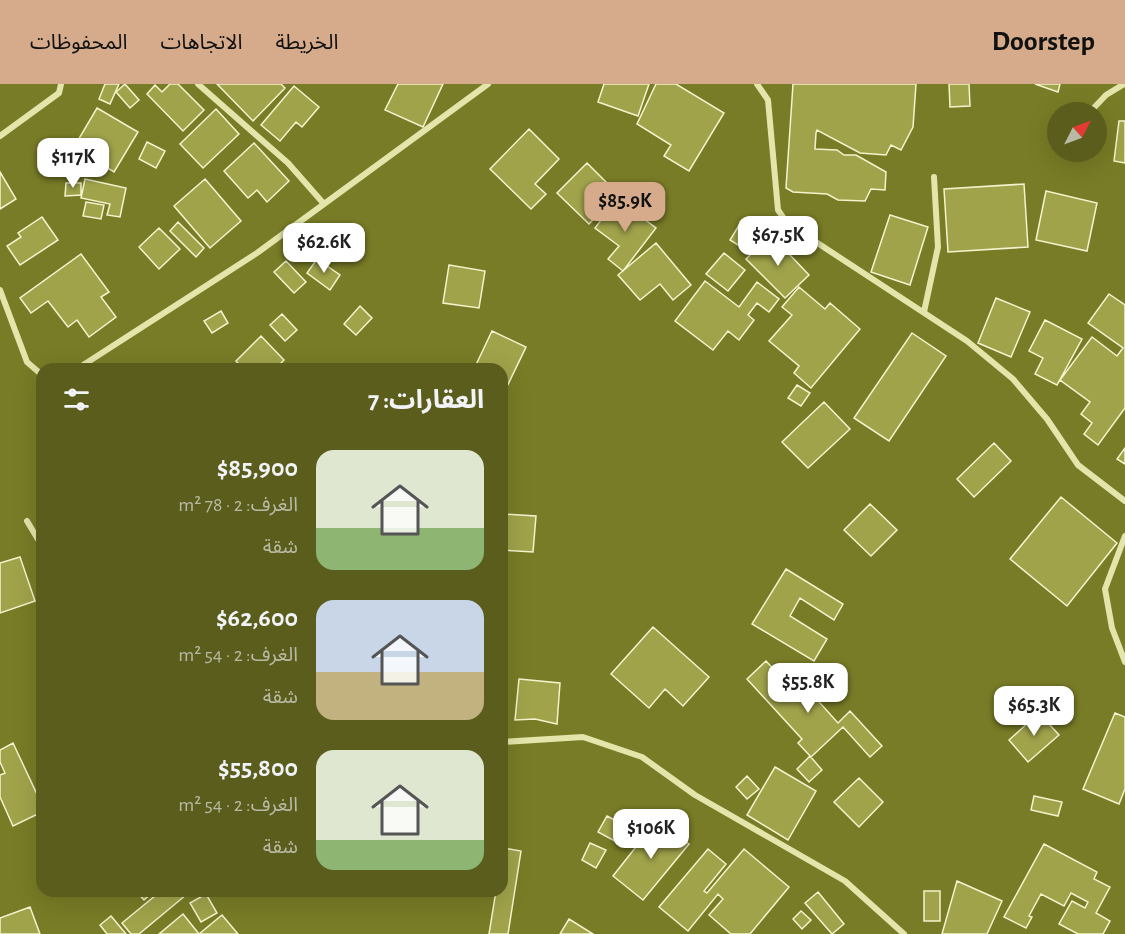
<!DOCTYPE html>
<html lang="ar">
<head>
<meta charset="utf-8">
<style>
	body { margin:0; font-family:"Alegreya Sans","Noto Sans Arabic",sans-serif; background:#636629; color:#f1f3f6; direction:rtl; height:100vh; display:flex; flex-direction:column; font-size:22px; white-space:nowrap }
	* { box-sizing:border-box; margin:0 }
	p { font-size:20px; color:#b8baa3 }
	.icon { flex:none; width:33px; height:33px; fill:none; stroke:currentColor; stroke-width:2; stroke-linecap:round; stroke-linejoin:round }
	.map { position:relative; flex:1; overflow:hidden; direction:ltr }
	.sheet { position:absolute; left:36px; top:279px; width:472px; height:534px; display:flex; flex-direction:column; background:#5a5d1c; border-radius:18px; box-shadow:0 6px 24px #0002; direction:rtl }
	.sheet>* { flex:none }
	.needle { width:39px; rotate:48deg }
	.buttons { position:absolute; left:1047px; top:18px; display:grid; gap:12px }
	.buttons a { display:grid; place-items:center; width:60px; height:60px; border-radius:50%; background:#5a5d1c; box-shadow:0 6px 24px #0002; font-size:30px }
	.price { position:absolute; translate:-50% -51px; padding:0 14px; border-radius:12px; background:#fff; color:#222; font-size:20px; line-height:39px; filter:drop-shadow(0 2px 3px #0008) }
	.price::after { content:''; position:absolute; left:50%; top:36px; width:18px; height:14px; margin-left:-9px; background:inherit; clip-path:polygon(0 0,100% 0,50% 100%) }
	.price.active { background:#d6ab8b; color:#111 }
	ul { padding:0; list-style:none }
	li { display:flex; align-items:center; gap:18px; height:150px; padding:0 24px }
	li span { display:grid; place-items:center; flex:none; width:168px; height:120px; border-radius:18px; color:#555 }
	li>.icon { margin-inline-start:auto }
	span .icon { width:72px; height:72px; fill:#fffc; stroke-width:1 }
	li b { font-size:26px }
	h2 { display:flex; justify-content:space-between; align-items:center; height:72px; padding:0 24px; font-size:26px }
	header { display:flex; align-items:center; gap:36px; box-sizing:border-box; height:84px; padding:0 30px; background:#d6ab8b; color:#111 }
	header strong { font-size:28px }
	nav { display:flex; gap:33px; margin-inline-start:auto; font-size:21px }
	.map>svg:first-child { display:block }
	.building { fill:#a0a34a; stroke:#f3f4cd; stroke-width:1.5 }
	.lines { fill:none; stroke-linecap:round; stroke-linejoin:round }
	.minor { stroke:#e3e5aa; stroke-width:6 }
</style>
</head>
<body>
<header>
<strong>Doorstep</strong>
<nav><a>الخريطة</a><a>الاتجاهات</a><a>المحفوظات</a></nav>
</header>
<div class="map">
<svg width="1125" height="850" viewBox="0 0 1125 850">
	<rect width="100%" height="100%" fill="#787c26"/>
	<path class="building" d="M105,0H119L110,20L99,15Z
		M125,0L139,16L130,24L116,8Z
		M170,0H178L204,26L183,47L147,10L155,1L162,8Z
		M217,0H281L285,4L253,37Z
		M398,0H443L423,43L385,26Z
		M604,0H649L638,32L598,18Z
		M656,0H676L724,29L689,87L664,72L671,61L637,40Z
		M793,0H916L913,43L901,66L891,61L886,71L860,69L817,46L816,49L815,65L837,66L844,71H856L886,88L885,106L871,105L865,117L838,116L827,110L793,108L786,104Z
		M949,0H969L970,22L950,23Z
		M1035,0H1060L1058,8Z
		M294,2L319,23L302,43L296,38L280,57L261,41Z
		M97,24L138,48L114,88L74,63Z
		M216,25L239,50L203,84L180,60Z
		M1119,37H1125V79L1114,77Z
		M529,45L559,75L535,100L546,110L531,125L490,85Z
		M147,58L165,67L156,84L139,75Z
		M254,59L289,97L267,118L257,106L248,114L224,87Z
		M587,79L618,110L589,140L557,109Z
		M0,88L16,115L0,125Z
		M85,95L126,104L120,133L107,131L110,120L81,114Z
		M205,95L241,137L210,164L174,122Z
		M66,99H81V111L65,112Z
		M1024,100L1028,163L948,168L944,105Z
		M1046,107L1097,119L1087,167L1036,156Z
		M617,115L656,144L623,187L608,175L619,162L595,144Z
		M86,118L104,121L101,135L83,132Z
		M890,131L928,143L910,201L871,188Z
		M42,133L58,156L20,181L7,162L21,153L18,149Z
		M178,138L204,164L196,173L170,147Z
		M741,138L757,148L746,166L730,156Z
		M159,144L180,165L159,185L139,163Z
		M771,151L809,191L785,214L746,175Z
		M656,159L691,201L673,216L660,200L640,216L618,191Z
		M724,169L745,186L728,207L706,190Z
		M81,170L109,208L101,213L116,233L89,253L77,236L68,243L48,217L31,229L20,214Z
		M317,175L340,191L330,206L307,189Z
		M286,177L306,198L294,209L274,188Z
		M449,181L485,187L479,224L443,219Z
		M705,197L739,223L757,198L779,215L769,228L757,219L748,231L754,236L739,256L728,247L713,266L675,237Z
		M799,203L825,225L830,219L860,245L811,304L794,289L799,282L769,257L792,231L782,223Z
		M1109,210L1125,221V324L1098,361L1084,350L1092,339L1081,330L1090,318L1060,296L1092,253L1117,272L1123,264L1088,239Z
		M996,214L1030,228L1011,273L978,259Z
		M360,222L372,234L356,251L344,240Z
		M221,227L228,239L212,249L204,237Z
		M282,230L297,246L285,257L270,241Z
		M1045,236L1082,255L1057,301L1035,290L1043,274L1029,267Z
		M492,247L526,263L502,313V285H474Z
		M912,249L946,272L889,357L854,334Z
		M261,252L284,276L275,285H243L236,277Z
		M797,301L810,309L801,322L788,314Z
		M824,318L850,345L808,384L782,358Z
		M994,359L1011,377L974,413L957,395Z
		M1125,364V380L1117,375Z
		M1061,413L1117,459L1067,522L1010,475Z
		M870,420L897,446L871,472L844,446Z
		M502,430L536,432L533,468L502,466Z
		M20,473L35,517L0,529V479Z
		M786,485L843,520L834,536L800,514L790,532L827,555L814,577L752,540Z
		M653,543L709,593L683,622L665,605L649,624L611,590Z
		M766,577L804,618L812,610L838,639L850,627L882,662L870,673L843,643L811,673L798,659L802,655L747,595Z
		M519,595L560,599L557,640L535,635L515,636Z
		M1039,629L1059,651L1028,678L1009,656Z
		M1115,629L1125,633V705L1119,720L1083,705Z
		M13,659L42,721V728L13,742L0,713V691L5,689L0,678V666Z
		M810,672L822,686L809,698L797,685Z
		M775,683L816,707L788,756L747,731Z
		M747,692L759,705L747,715L736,703Z
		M859,694L883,718L859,743L834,718Z
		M1034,712L1062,718L1058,732L1031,726Z
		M607,732L630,744L622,761L598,748Z
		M658,735L689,760L643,816L613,792Z
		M590,759L606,766L596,784L582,776Z
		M1044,760L1097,788L1094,795L1110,803L1096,829L1110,837L1103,850H1078L1059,840L1072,817L1085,824L1088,818L1071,809L1064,822L1041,810L1029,832L1032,833L1026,844L1004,833Z
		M503,764L521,767L508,850H489L496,807H502Z
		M708,765L726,780L704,807L707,809L744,765L789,803L750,850H731L709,831L723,815L718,810L688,847L659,823Z
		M957,797L1002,817L987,850H942Z
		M136,807H154L144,816Z
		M161,807H183L186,811L139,850H131L122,839Z
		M924,807H940V837H924Z
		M818,808L844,840L832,850L805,819Z
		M206,810L217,829L201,838L190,819Z
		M30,823L40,850H0V834Z
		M801,827L811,836L802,845L793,835Z
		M183,830L199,850L222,831L238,850H159Z
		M111,832L126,850H107L100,841Z
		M569,835L593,850H560Z"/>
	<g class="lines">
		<path class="minor" d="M198,0L288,79L324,120
			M757,0L768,16L778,126L787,139L967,257L1013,295L1047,335L1078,381L1125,417
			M1090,28L1106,11L1124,0
			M0,52L59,9L61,0
			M0,206L27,278L42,291
			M924,228L938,163L934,93
			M77,285L257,169L488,0
			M27,437L42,462
			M1125,452L1105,505L1112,544L1125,578
			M502,658L583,653L642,673L695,711L845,797L904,850"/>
	</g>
</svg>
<div class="buttons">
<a><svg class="needle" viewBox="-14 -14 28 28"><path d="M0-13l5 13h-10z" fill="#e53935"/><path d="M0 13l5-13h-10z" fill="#b8baa3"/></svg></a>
</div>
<b class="price" style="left:73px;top:105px">$117K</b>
<b class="price active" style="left:625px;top:149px">$85.9K</b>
<b class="price" style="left:778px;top:183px">$67.5K</b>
<b class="price" style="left:324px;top:190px">$62.6K</b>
<b class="price" style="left:808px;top:630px">$55.8K</b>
<b class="price" style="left:1034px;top:653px">$65.3K</b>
<b class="price" style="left:651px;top:776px">$106K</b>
<section class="sheet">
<h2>العقارات: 7<svg class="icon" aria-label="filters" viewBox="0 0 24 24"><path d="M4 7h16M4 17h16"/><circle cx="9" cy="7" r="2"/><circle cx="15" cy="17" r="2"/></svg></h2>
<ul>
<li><span style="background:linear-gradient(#dfe7d0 65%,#8fb573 0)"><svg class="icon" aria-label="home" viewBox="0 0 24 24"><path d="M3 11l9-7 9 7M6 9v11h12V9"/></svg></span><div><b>$85,900</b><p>الغرف: 2 · 78 m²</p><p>شقة</p></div></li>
<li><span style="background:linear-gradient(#c9d6e8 60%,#c2b280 0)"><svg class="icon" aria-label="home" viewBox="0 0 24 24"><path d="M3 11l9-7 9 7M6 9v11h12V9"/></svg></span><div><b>$62,600</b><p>الغرف: 2 · 54 m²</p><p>شقة</p></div></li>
<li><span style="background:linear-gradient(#dfe7d0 75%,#8fb573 0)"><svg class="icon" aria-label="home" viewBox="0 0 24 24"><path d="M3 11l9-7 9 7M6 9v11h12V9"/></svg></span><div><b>$55,800</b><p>الغرف: 2 · 54 m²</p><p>شقة</p></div></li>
</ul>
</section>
</div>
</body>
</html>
